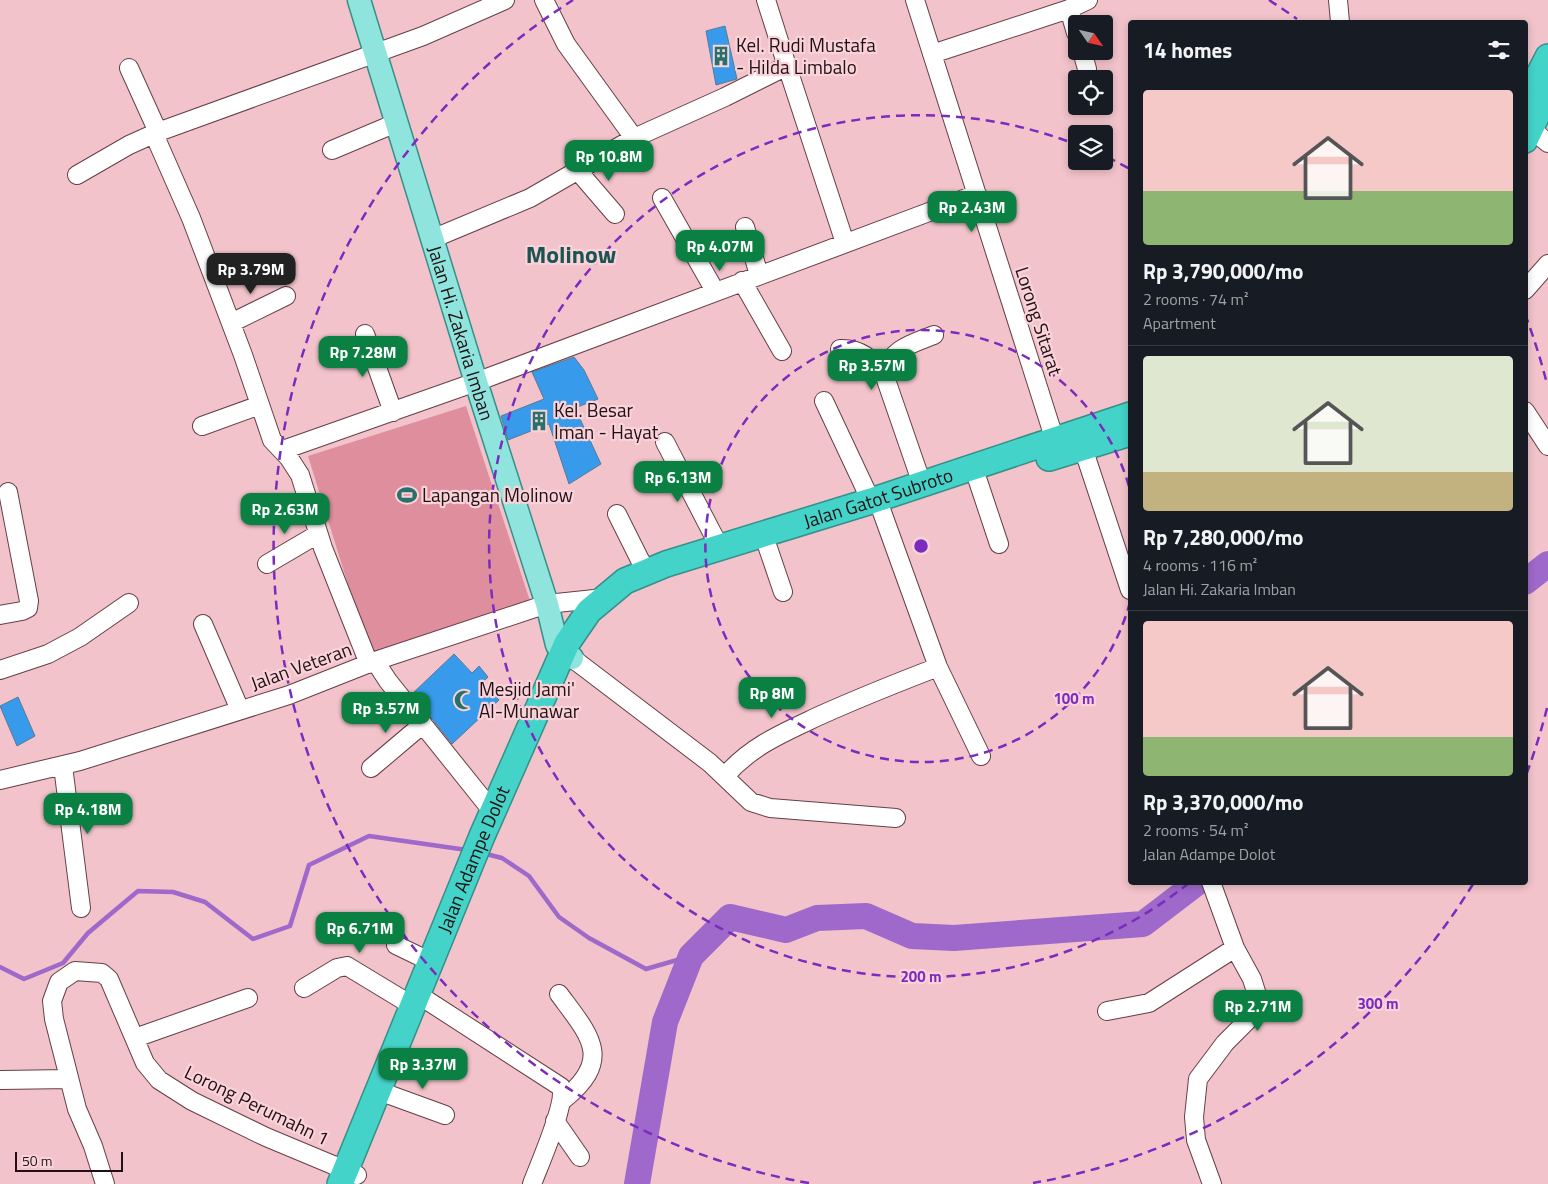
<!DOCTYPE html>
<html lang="en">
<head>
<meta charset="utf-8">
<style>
	body { margin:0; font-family:"Titillium Web",sans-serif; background:#242831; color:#f1f3f6; height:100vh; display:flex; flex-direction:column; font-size:19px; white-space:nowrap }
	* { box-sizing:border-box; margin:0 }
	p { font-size:16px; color:#9ea1a6 }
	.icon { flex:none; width:28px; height:28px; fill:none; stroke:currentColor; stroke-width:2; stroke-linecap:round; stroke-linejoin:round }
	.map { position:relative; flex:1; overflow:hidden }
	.panel { position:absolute; left:1128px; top:20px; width:400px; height:865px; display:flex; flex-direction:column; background:#171b24; border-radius:5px; box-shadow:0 2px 8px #0003 }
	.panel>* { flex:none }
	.needle { width:32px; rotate:124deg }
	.fabs { position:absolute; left:1068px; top:15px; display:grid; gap:10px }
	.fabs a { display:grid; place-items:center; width:45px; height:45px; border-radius:5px; background:#171b24; box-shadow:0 2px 8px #0003; font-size:25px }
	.scale { position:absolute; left:15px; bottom:12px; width:108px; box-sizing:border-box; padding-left:5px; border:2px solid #201013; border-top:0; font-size:14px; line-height:18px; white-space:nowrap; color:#201013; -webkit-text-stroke:4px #f9d3d9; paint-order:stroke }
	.price { position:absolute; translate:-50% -42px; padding:0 11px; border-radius:10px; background:#0b8043; color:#fff; font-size:16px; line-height:32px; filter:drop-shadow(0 1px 2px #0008) }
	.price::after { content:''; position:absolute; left:50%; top:30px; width:15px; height:11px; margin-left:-8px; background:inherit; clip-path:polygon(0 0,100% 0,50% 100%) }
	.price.active { background:#222; color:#fff }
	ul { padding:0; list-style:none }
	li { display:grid; align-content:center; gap:10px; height:265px; padding:0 15px }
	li+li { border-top:1px solid #363941 }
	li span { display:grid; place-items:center; height:155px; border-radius:5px; color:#555 }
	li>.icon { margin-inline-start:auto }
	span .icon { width:90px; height:90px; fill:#fffc; stroke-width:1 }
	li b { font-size:21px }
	h2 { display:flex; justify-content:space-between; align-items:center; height:60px; padding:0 15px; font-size:21px }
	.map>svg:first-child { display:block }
	.green { fill:#de8e9d }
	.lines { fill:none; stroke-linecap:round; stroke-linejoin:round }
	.stream { stroke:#9e69ca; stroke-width:4.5 }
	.river { stroke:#9e69ca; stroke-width:26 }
	.building { fill:#379aeb; stroke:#5c7994 }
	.minor-casing { stroke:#663f46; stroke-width:20 }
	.major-casing { stroke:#378f89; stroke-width:25 }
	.highway-casing { stroke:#378f89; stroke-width:28 }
	.minor { stroke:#fff; stroke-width:18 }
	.major { stroke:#8fe5de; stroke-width:22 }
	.highway { stroke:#44d3c8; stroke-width:25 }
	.ring { fill:none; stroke:#7b2cbf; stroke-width:2.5; stroke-dasharray:9 6 }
	.labels { text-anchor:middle; stroke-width:4.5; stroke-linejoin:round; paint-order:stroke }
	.poi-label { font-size:19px; fill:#201013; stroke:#f9d3d9; text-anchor:start }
	.street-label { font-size:19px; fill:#201013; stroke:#f9d3d9 }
	.district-label { font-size:24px; font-weight:bold; fill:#1a5450; stroke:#f9d3d9 }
	.centre { fill:#7b2cbf; stroke:#f9d3d9; stroke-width:2.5 }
	.ring-label { font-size:15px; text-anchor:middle; font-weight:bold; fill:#7b2cbf; stroke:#f9d3d9; stroke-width:4.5; stroke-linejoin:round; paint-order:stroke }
</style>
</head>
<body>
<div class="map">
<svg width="1548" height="1184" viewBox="0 0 1548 1184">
	<rect width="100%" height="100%" fill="#f2c3cb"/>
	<path class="green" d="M466,406L530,601L370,655L308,456Z"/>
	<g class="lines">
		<path class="stream" d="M482,853L502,858L529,876L559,917L589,938L646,969L691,956
			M0,967L24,979L63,963L88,933L138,891L173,892L205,902L253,939L290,926L309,865L369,836L467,850"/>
		<path class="river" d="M1525,582L1548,564
			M637,1184L665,1022L691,956L730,917L786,930L817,918L866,916L912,936L954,938L1143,924L1198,882"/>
	</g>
	<path class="building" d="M725,26L737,79L716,85L706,31Z
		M574,357L584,370L598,399L575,408L601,464L569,484L549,424L508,440L501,416L544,399L532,372Z
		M454,654L472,673L479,666L488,677L483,682L499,700L452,744L412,694Z
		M18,697L35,736L17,746L0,706Z"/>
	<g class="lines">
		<defs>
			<path id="minor" d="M544,0L566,44L634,138
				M766,0L787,66
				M915,0L1058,450
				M1338,0L1340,22
				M1069,9L1076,33
				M1082,51L1087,69
				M932,54L1069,9L1088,0
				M129,68L158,132
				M1530,128L1548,143
				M154,134L191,218L243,355L272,440L289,458L300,475L323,548L369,664
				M332,150L396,123
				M578,171L615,214
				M77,175L129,145L158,132L423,36L505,0
				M662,198L715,291
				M745,227L759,275
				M432,239L530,198L634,138L725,97L787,66L845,243
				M742,281L782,351
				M1525,290L1548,264
				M231,323L286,296
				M365,334L393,412
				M840,349C860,348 872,359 884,374
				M824,401L871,501
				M1525,411L1548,446
				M202,426L260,405
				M665,442L720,548
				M1083,448L1130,590
				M283,450L476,382L977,194
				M978,481L999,544
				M922,484L884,374C891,348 912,344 934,335
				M882,512L938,667L981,756
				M617,514L646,572
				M768,548L783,592
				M267,564L318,534
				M0,615L22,611L28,608L29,601L8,492
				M203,624L240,710
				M572,658L710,763L751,802L770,808L896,818
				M375,661L388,681L493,812
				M0,670L48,654L80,637L129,603
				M63,766L81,908
				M371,768L423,724
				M725,776C752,745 785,732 821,715C859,698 899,682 938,667
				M0,780L80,761L289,695L375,661L547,604L604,598
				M1211,882L1235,948L1252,979L1258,998L1256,1008L1250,1018L1225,1043L1198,1079L1194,1117L1196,1140L1212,1184
				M396,945L431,962
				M304,988L337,968L347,966L413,1006
				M559,994C590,1036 614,1059 563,1100
				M428,1001L561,1087C567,1103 539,1165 532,1184
				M1107,1011L1149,1003L1235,948
				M135,1038L248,998
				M0,1080L69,1079
				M390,1095L445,1115
				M555,1121L580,1157
				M105,1184L93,1146L77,1109L54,1019L52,1001L59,982L75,971L102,973L109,979L145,1063L159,1080L192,1101L266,1137L357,1175"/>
			<g id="major">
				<path id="s1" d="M359,0L476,382L547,604L557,645L572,658"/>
			</g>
			<g id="highway">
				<path d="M1525,102L1548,57"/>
				<path d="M1525,140L1548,92"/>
				<path d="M1049,458L1130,433"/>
				<path id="s2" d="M340,1184L482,836L567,643L589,611L625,581L666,564L871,501L1130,415"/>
			</g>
		</defs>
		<use href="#minor" class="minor-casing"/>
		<use href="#major" class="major-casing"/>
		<use href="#highway" class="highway-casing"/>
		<use href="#minor" class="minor"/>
		<use href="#major" class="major"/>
		<use href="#highway" class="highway"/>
	</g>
	<g class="ring">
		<path d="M1130 602A216 216 0 1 1 1130 490"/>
		<path d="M1189 883A431 431 0 1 1 1075 144M1107 157A431 431 0 0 1 1130 169"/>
		<path d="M1547 708A647 647 0 0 1 1525 778M1473 884A647 647 0 0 1 1033 1183M809 1183A647 647 0 0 1 573 0M1269 0A647 647 0 0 1 1297 19M1525 314A647 647 0 0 1 1547 384"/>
	</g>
	<defs>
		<symbol id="building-bare" viewBox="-9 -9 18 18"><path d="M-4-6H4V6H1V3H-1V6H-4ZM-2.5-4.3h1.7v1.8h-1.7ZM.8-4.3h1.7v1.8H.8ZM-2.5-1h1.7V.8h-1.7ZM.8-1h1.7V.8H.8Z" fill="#28716b" stroke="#f9d3d9" stroke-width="2.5" paint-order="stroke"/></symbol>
		<symbol id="stadium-bare" viewBox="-9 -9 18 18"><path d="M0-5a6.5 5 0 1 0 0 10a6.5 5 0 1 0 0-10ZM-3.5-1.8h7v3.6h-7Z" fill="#28716b" stroke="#f9d3d9" stroke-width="2.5" paint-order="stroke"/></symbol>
		<symbol id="mosque-bare" viewBox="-9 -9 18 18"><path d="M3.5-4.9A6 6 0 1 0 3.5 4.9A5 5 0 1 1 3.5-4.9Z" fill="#28716b" stroke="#f9d3d9" stroke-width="2.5" paint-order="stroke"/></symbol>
	</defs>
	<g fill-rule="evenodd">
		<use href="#building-bare" x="707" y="42" width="28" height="28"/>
		<use href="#building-bare" x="525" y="407" width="28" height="28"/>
		<use href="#stadium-bare" x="393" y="481" width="28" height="28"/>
		<use href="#mosque-bare" x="450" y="686" width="28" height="28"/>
	</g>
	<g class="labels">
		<g class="poi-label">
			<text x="736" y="52">Kel. Rudi Mustafa<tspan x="736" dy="22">- Hilda Limbalo</tspan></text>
			<text x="554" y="417">Kel. Besar<tspan x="554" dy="22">Iman - Hayat</tspan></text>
			<text x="422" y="502">Lapangan Molinow</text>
			<text x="479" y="696">Mesjid Jami'<tspan x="479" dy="22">Al-Munawar</tspan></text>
		</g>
		<g class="street-label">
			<text transform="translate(1039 321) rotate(72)" y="7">Lorong Sitarat</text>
			<text dy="7" stroke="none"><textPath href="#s1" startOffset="348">Jalan Hi. Zakaria Imban</textPath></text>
			<text dy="7" stroke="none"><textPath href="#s2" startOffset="939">Jalan Gatot Subroto</textPath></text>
			<text transform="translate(301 666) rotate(-20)" y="7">Jalan Veteran</text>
			<text dy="7" stroke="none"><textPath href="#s2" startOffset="351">Jalan Adampe Dolot</textPath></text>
			<text transform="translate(257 1105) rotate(26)" y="7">Lorong Perumahn 1</text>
		</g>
		<g class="district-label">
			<text x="571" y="263">Molinow</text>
		</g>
	</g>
	<circle cx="921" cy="546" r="8" class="centre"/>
	<g class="ring-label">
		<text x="1074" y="704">100 m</text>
		<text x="921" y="982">200 m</text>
		<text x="1378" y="1009">300 m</text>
	</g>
</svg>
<div class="fabs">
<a><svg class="needle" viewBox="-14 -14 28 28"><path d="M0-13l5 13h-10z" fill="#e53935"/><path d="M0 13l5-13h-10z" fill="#9ea1a6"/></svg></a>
<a><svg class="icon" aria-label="locate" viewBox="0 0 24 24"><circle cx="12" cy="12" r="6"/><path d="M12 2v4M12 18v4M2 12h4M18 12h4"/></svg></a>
<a><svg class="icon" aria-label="layers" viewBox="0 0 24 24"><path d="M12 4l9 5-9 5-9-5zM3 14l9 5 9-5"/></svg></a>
</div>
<div class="scale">50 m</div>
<b class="price" style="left:609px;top:182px">Rp 10.8M</b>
<b class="price" style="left:972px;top:233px">Rp 2.43M</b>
<b class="price" style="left:720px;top:272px">Rp 4.07M</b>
<b class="price active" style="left:251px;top:295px">Rp 3.79M</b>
<b class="price" style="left:363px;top:378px">Rp 7.28M</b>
<b class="price" style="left:872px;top:391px">Rp 3.57M</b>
<b class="price" style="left:678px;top:503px">Rp 6.13M</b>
<b class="price" style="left:285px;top:535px">Rp 2.63M</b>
<b class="price" style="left:772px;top:719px">Rp 8M</b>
<b class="price" style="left:386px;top:734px">Rp 3.57M</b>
<b class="price" style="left:88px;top:835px">Rp 4.18M</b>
<b class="price" style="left:360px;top:954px">Rp 6.71M</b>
<b class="price" style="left:1258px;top:1032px">Rp 2.71M</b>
<b class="price" style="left:423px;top:1090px">Rp 3.37M</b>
<section class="panel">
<h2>14 homes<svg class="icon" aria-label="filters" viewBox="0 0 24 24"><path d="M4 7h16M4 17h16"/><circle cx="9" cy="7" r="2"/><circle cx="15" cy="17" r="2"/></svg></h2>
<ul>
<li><span style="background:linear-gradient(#f6c9c9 65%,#8fb573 0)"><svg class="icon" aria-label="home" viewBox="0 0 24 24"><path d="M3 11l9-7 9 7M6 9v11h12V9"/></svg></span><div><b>Rp 3,790,000/mo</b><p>2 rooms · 74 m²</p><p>Apartment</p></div></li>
<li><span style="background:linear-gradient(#dfe7d0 75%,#c2b280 0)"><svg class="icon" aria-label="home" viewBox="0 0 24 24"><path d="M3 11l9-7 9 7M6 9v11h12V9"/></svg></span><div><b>Rp 7,280,000/mo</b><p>4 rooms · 116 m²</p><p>Jalan Hi. Zakaria Imban</p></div></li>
<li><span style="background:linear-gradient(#f6c9c9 75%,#8fb573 0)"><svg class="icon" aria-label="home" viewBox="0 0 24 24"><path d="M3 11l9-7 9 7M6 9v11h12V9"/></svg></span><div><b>Rp 3,370,000/mo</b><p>2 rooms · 54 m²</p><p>Jalan Adampe Dolot</p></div></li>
</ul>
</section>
</div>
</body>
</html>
